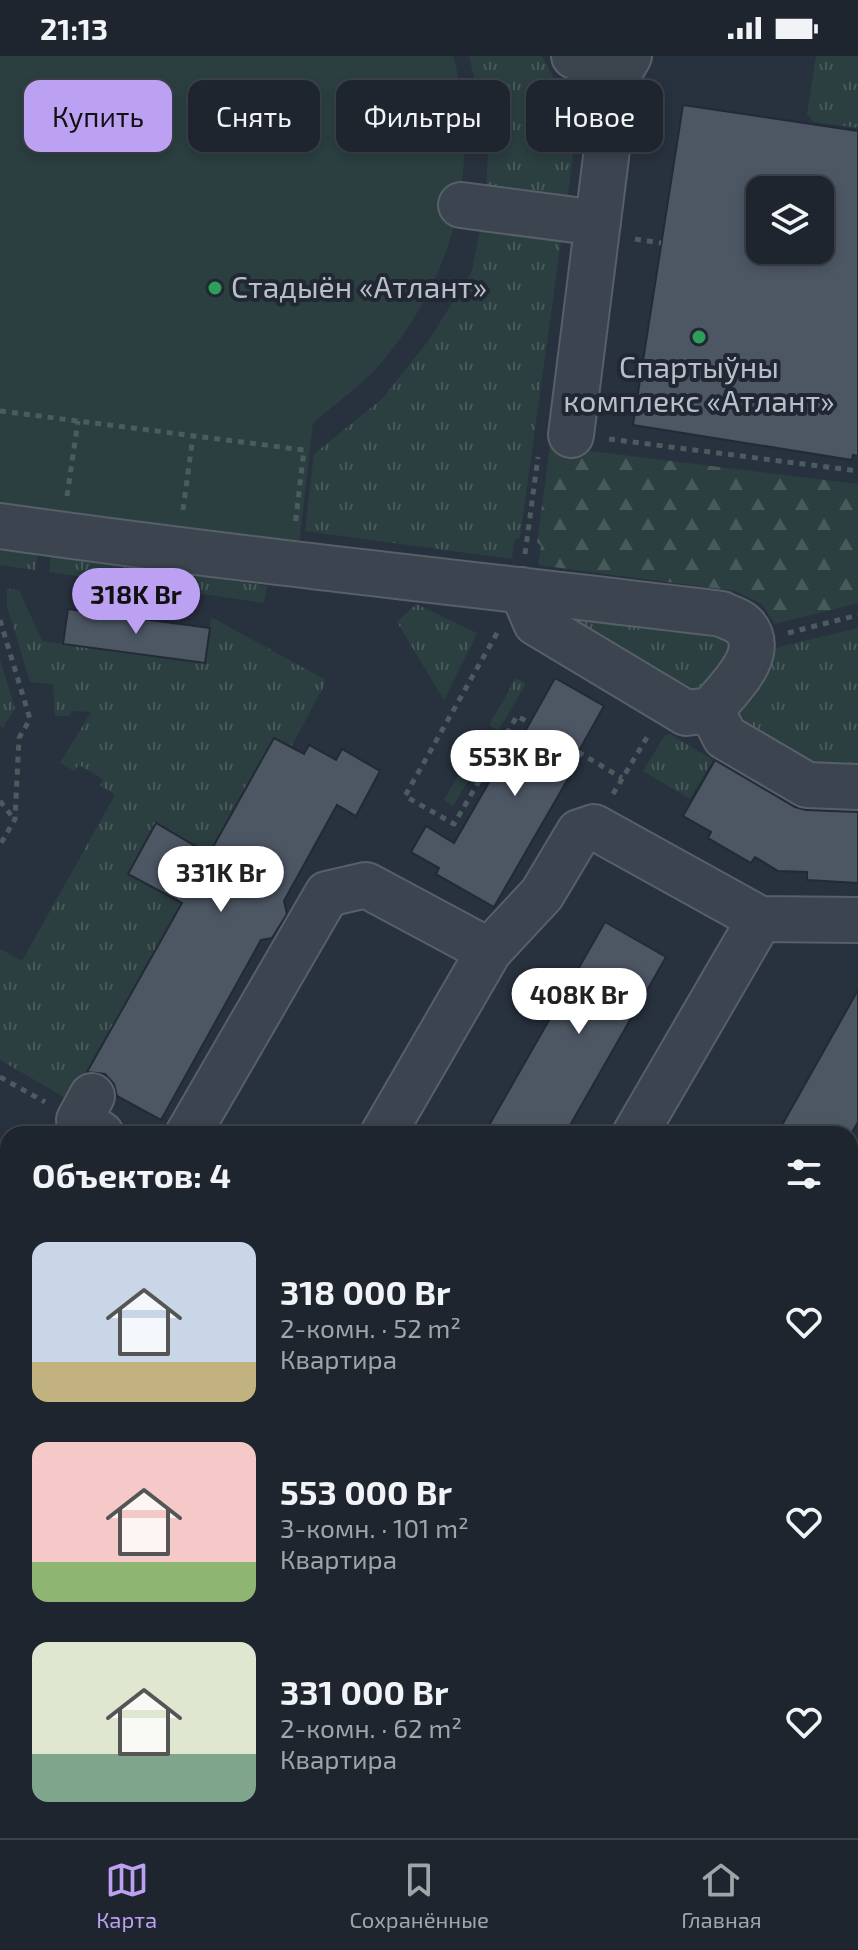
<!DOCTYPE html>
<html lang="ru">
<head>
<meta charset="utf-8">
<style>
	body { margin:0; font-family:"Exo 2",sans-serif; background:#262d36; color:#f1f3f6; height:100vh; display:flex; flex-direction:column; font-size:30px; white-space:nowrap }
	* { box-sizing:border-box; margin:0 }
	p { font-size:26px; color:#a1a5aa }
	.icon { flex:none; width:44px; height:44px; fill:none; stroke:currentColor; stroke-width:2; stroke-linecap:round; stroke-linejoin:round }
	.map { position:relative; flex:1; overflow:hidden }
	.details { position:absolute; left:0px; top:1070px; width:858px; height:712px; display:flex; flex-direction:column; background:#1e252e; border-radius:24px 24px 0 0; box-shadow:0 4px 12px #0003,0 0 0 2px #3c424a }
	.details>* { flex:none }
	.hud { position:absolute; left:24px; top:24px; width:810px; height:72px; display:flex; gap:16px }
	.fabs { position:absolute; left:746px; top:120px; display:grid; gap:16px }
	.fabs a { display:grid; place-items:center; width:88px; height:88px; border-radius:16px; background:#1e252e; box-shadow:0 4px 12px #0003,0 0 0 2px #3c424a; font-size:40px }
	.price { position:absolute; translate:-50% -68px; padding:0 18px; border-radius:28px; background:#fff; color:#222; font-size:26px; line-height:52px; filter:drop-shadow(0 2px 4px #0008) }
	.price::after { content:''; position:absolute; left:50%; top:48px; width:24px; height:18px; margin-left:-12px; background:inherit; clip-path:polygon(0 0,100% 0,50% 100%) }
	.price.on { background:#bca0f2; color:#111 }
	ul { padding:0; list-style:none }
	li { display:flex; align-items:center; gap:24px; height:200px; padding:0 32px }
	li span { display:grid; place-items:center; flex:none; width:224px; height:160px; border-radius:16px; color:#555 }
	li>.icon { margin-inline-start:auto }
	span .icon { width:96px; height:96px; fill:#fffc; stroke-width:1 }
	li b { font-size:34px }
	h2 { display:flex; justify-content:space-between; align-items:center; height:96px; padding:0 32px; font-size:34px }
	.pill { padding:0 28px; border-radius:16px; background:#1e252e; box-shadow:0 4px 12px #0003,0 0 0 2px #3c424a; font-size:28px; line-height:72px }
	.pill.on { background:#bca0f2; color:#111 }
	.status { display:flex; justify-content:space-between; align-items:center; height:56px; padding:0 40px; background:#1e252e; direction:ltr }
	.status svg { height:22px; fill:currentColor }
	.dock { display:flex; justify-content:space-around; align-items:center; height:112px; border-top:2px solid #3c424a; background:#1e252e; font-size:22px; color:#a1a5aa }
	.dock a { display:grid; justify-items:center; gap:4px }
	.dock .on { color:#bca0f2 }
	.map>svg:first-child { display:block }
	.grass { fill:url(#grass-tufts) }
	.forest { fill:url(#forest-firs) }
	.park { fill:#2b3f40 }
	.building { fill:#4d5764; stroke:#232a36; stroke-width:2; fill-rule:evenodd }
	.lines { fill:none; stroke-linecap:round; stroke-linejoin:round }
	.minor-casing { stroke:#575f69; stroke-width:48 }
	.major-casing { stroke:#464d58; stroke-width:48 }
	.path { stroke:#4a5c5e; stroke-width:5; stroke-dasharray:6 6; stroke-linecap:butt }
	.minor { stroke:#3c444f; stroke-width:44 }
	.major { stroke:#5b636e; stroke-width:44 }
	.leisure-dot { fill:#2e9e5b; stroke:#212834; stroke-width:3 }
	.labels { text-anchor:middle; stroke-width:8; stroke-linejoin:round; paint-order:stroke }
	.poi-label { font-size:30px; fill:#b9bfc9; stroke:#212834; text-anchor:start }
</style>
</head>
<body>
<div class="status"><b>21:13</b><svg viewBox="0 0 49 12"><path d="M0 12V9h3v3zM5 12V6h3v6zM10 12V3h3v9zM15 12V0h3v12zM26 1h20v11H26zM47 4h2v5h-2z"/></svg></div>
<div class="map">
<svg width="858" height="1782" viewBox="0 0 858 1782">
	<defs>
		<pattern id="grass-tufts" width="24" height="20" patternUnits="userSpaceOnUse" patternTransform="scale(2)"><rect width="24" height="20" fill="#2b3f40"/><path d="M3 7l-1-3M5 7V3M7 7l1-3M15 17l-1-3M17 17v-4M19 17l1-3" fill="none" stroke="#48595a"/></pattern>
		<pattern id="forest-firs" width="22" height="20" patternUnits="userSpaceOnUse" patternTransform="scale(2)"><rect width="22" height="20" fill="#2b3f40"/><path d="M5 1l3.5 6h-7zM16 11l3.5 6h-7z" fill="#48595a"/></pattern>
	</defs>
	<rect width="100%" height="100%" fill="#28313e"/>
	<path class="grass" d="M469,0H542L577,66L567,146L486,136L489,81Z
		M816,0H858V72L814,66L807,58Z
		M481,167L562,178L520,481L514,485L512,503L305,475L314,398L382,343L429,284L472,215Z
		M0,492L38,497L35,514L0,509Z
		M51,500L146,513L144,530L49,516Z
		M164,515L267,530L264,547L161,532Z
		M7,533L19,534L42,585L205,607L211,561L324,623L325,628L291,691L274,682L208,799L160,770L154,771L130,813L132,820L162,837L168,835L183,846L71,1045L0,1004V893L22,905L115,739L100,729L103,723L79,709L74,715L60,707L91,656L72,655L69,660H55L53,628L30,626L7,550Z
		M416,548L477,577L444,644L397,566Z
		M568,563L722,580L732,587L716,630L695,637Z
		M858,572V715L811,713L733,667L775,592Z
		M0,604L15,652L3,672L0,670Z
		M516,622L526,628L498,675L489,669Z
		M670,678L713,704L690,743L643,715L665,679Z
		M471,698L481,704L453,750L444,744Z
		M371,1774H453L467,1782H389Z"/>
	<path class="forest" d="M550,390L858,428V547L775,568L762,548L736,535L538,509L541,490L537,486Z"/>
	<path class="park" d="M0,0H453C459,18 460,36 462,54C473,147 442,234 383,305C364,328 336,347 313,367L299,489L0,448Z
		M850,1343H858V1767L850,1762Z"/>
	<path class="building" d="M683,49L858,75V400L853,399L852,404L633,369ZM760,134H820V194H760Z
		M68,553L210,572L205,607L63,588Z
		M555,622L604,650L572,707L576,709L494,851L436,818L439,812L411,796L426,770L454,787L518,676L523,679Z
		M274,682L304,698L309,689L336,704L342,693L380,715L356,760L337,749L284,845L287,858L272,882L261,884L161,1064L117,1040L114,1028L105,1018L87,1016L182,847L128,818L156,767L209,798Z
		M715,704L795,751L806,754L858,756V827L807,824V816L778,815L755,801L751,807L708,782L711,776L683,760Z
		M605,866L666,901L565,1078H484Z
		M858,934V1066L851,1078H777Z"/>
	<g class="lines">
		<defs>
			<path id="minor" d="M574,0L616,22
				M461,149L598,167
				M571,379L616,22L629,0
				M0,470C240,504 481,529 722,558C729,562 741,565 745,571C768,598 727,634 711,654L686,657L536,567L522,534
				M711,654L725,681L807,729L858,731
				M92,1040L79,1064L101,1078
				M188,1078L327,838L366,829L489,895
				M383,1078L489,895L542,838L579,776L594,771L760,863L858,864
				M635,1078L760,863
				M850,1173L858,1159
				M850,1326L858,1327
				M0,1409L8,1395
				M0,1652L8,1635
				M758,1774L773,1782"/>
			<path id="major" d="M0,1687L8,1692
				M163,1774L180,1782"/>
		</defs>
		<use href="#minor" class="minor-casing"/>
		<use href="#major" class="major-casing"/>
		<path class="path" d="M635,183L661,187
			M0,355L304,394L295,470
			M609,383L858,415
			M67,440L78,365
			M183,454L193,380
			M525,498L538,401
			M0,564L30,663L19,682L15,763L0,789
			M497,577L405,740L454,768L517,660L530,667
			M788,577L858,559
			M578,696L622,722
			M613,738L649,678
			M0,745L14,763
			M0,1021L45,1046
			M850,1539L858,1560
			M0,1579L8,1564
			M350,1774L368,1782
			M35,1782L39,1774"/>
		<use href="#minor" class="minor"/>
		<use href="#major" class="major"/>
	</g>
	<g class="leisure-dot">
		<circle cx="215" cy="232" r="8"/>
		<circle cx="699" cy="281" r="8"/>
	</g>
	<g class="labels">
		<g class="poi-label">
			<text x="231" y="242">Стадыён «Атлант»</text>
			<text x="699" y="322" text-anchor="middle">Спартыўны<tspan x="699" dy="34">комплекс «Атлант»</tspan></text>
		</g>
	</g>
</svg>
<div class="fabs">
<a><svg class="icon" aria-label="layers" viewBox="0 0 24 24"><path d="M12 4l9 5-9 5-9-5zM3 14l9 5 9-5"/></svg></a>
</div>
<b class="price on" style="left:136px;top:580px">318K Br</b>
<b class="price" style="left:515px;top:742px">553K Br</b>
<b class="price" style="left:221px;top:858px">331K Br</b>
<b class="price" style="left:579px;top:980px">408K Br</b>
<div class="hud">
<a class="pill on">Купить</a>
<a class="pill">Снять</a>
<a class="pill">Фильтры</a>
<a class="pill">Новое</a>
</div>
<section class="details">
<h2>Объектов: 4<svg class="icon" aria-label="filters" viewBox="0 0 24 24"><path d="M4 7h16M4 17h16"/><circle cx="9" cy="7" r="2"/><circle cx="15" cy="17" r="2"/></svg></h2>
<ul>
<li><span style="background:linear-gradient(#c9d6e8 75%,#c2b280 0)"><svg class="icon" aria-label="home" viewBox="0 0 24 24"><path d="M3 11l9-7 9 7M6 9v11h12V9"/></svg></span><div><b>318 000 Br</b><p>2-комн. · 52 m²</p><p>Квартира</p></div><svg class="icon" aria-label="heart" viewBox="0 0 24 24"><path d="M12 20l-8-8c-3-5 5-10 8-4 3-6 11-1 8 4z"/></svg></li>
<li><span style="background:linear-gradient(#f6c9c9 75%,#8fb573 0)"><svg class="icon" aria-label="home" viewBox="0 0 24 24"><path d="M3 11l9-7 9 7M6 9v11h12V9"/></svg></span><div><b>553 000 Br</b><p>3-комн. · 101 m²</p><p>Квартира</p></div><svg class="icon" aria-label="heart" viewBox="0 0 24 24"><path d="M12 20l-8-8c-3-5 5-10 8-4 3-6 11-1 8 4z"/></svg></li>
<li><span style="background:linear-gradient(#dfe7d0 70%,#7fa58c 0)"><svg class="icon" aria-label="home" viewBox="0 0 24 24"><path d="M3 11l9-7 9 7M6 9v11h12V9"/></svg></span><div><b>331 000 Br</b><p>2-комн. · 62 m²</p><p>Квартира</p></div><svg class="icon" aria-label="heart" viewBox="0 0 24 24"><path d="M12 20l-8-8c-3-5 5-10 8-4 3-6 11-1 8 4z"/></svg></li>
</ul>
</section>
</div>
<nav class="dock">
<a class="on"><svg class="icon" aria-label="map" viewBox="0 0 24 24"><path d="M3 6l6-2 6 2 6-2v14l-6 2-6-2-6 2zM9 4v14M15 6v14"/></svg>Карта</a>
<a><svg class="icon" aria-label="saved" viewBox="0 0 24 24"><path d="M7 4h10v16l-5-4-5 4z"/></svg>Сохранённые</a>
<a><svg class="icon" aria-label="home" viewBox="0 0 24 24"><path d="M3 11l9-7 9 7M6 9v11h12V9"/></svg>Главная</a>
</nav>
</body>
</html>
